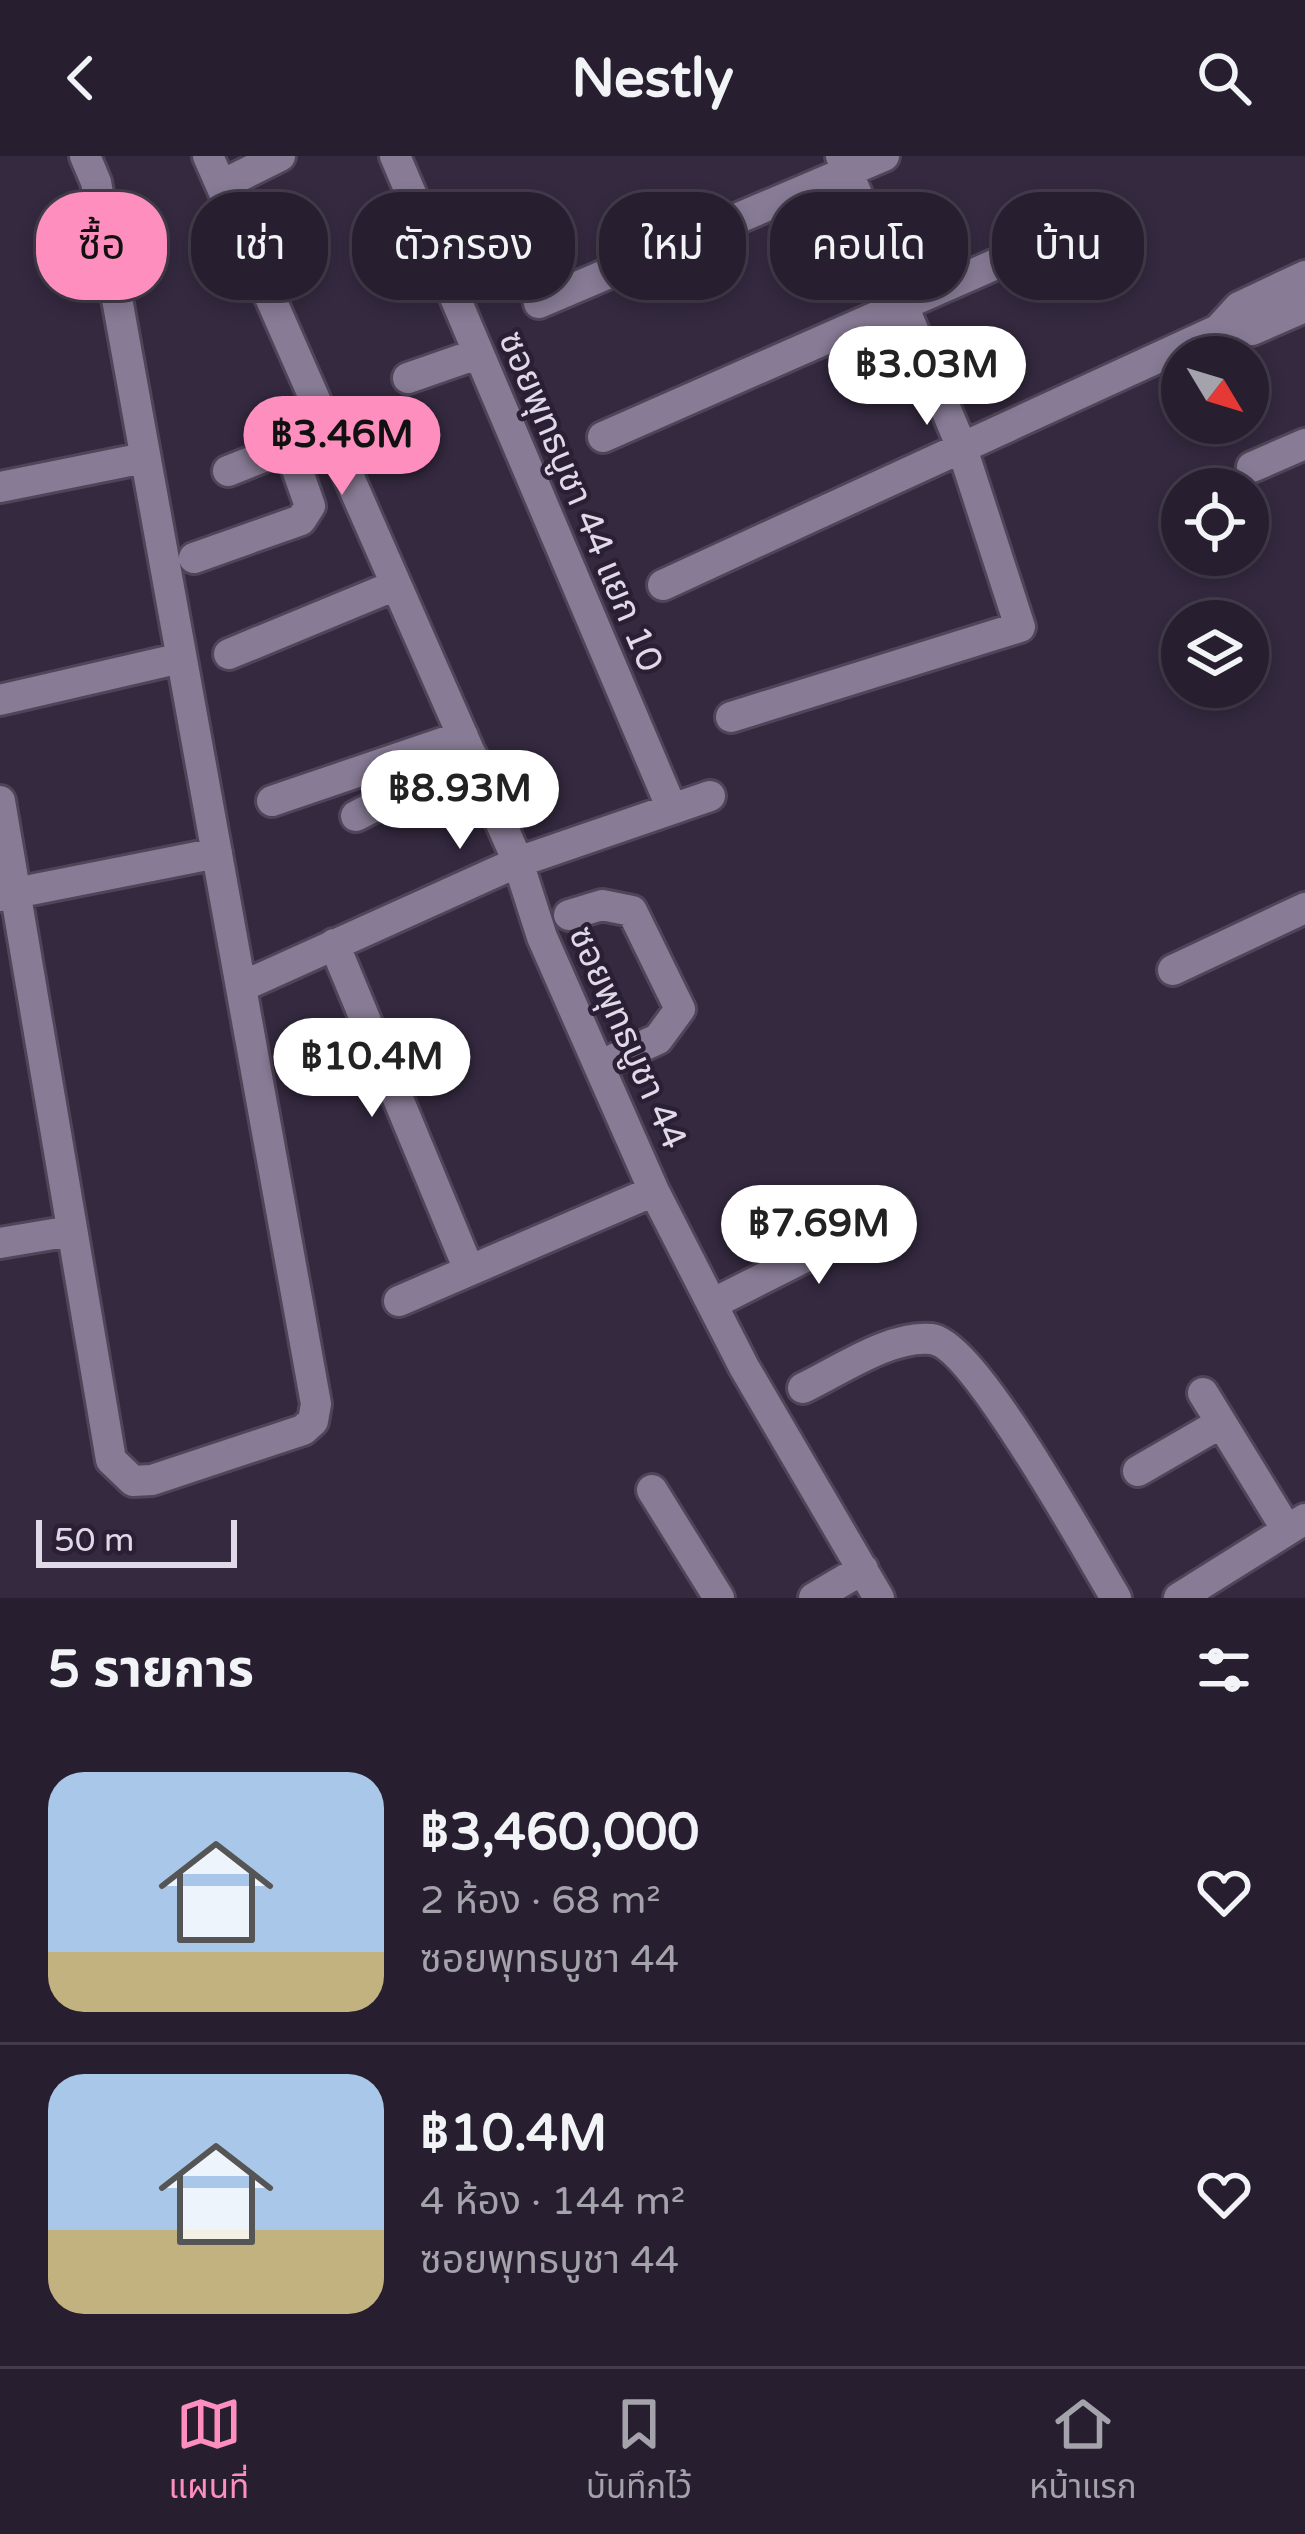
<!DOCTYPE html>
<html lang="th">
<head>
<meta charset="utf-8">
<style>
	body { margin:0; font-family:"Varela Round","Noto Sans Thai",sans-serif; background:#332c3b; color:#f1f3f6; height:100vh; display:flex; flex-direction:column; font-size:45px; white-space:nowrap }
	* { box-sizing:border-box; margin:0 }
	p { font-size:39px; color:#a4a2aa }
	.icon { flex:none; width:66px; height:66px; fill:none; stroke:currentColor; stroke-width:2; stroke-linecap:round; stroke-linejoin:round }
	.map { position:relative; height:1442px; overflow:hidden }
	.side { display:flex; flex-direction:column; background:#271f2f; flex:1 }
	.side>* { flex:none }
	.hud { position:absolute; left:36px; top:36px; width:1233px; height:108px; display:flex; gap:24px }
	.needle { width:78px; rotate:128deg }
	.buttons { position:absolute; left:1161px; top:180px; display:grid; gap:24px }
	.buttons a { display:grid; place-items:center; width:108px; height:108px; border-radius:50%; background:#271f2f; box-shadow:0 6px 18px #0003,0 0 0 3px #433d4b; font-size:60px }
	.scale { position:absolute; left:36px; bottom:30px; width:201px; box-sizing:border-box; padding-left:12px; border:6px solid #e0d9e7; border-top:0; font-size:33px; line-height:42px; white-space:nowrap; color:#e0d9e7; -webkit-text-stroke:9px #2a1f35; paint-order:stroke }
	.price { position:absolute; translate:-50% -102px; padding:0 27px; border-radius:42px; background:#fff; color:#222; font-size:39px; line-height:78px; filter:drop-shadow(0 3px 6px #0008) }
	.price::after { content:''; position:absolute; left:50%; top:72px; width:36px; height:27px; margin-left:-18px; background:inherit; clip-path:polygon(0 0,100% 0,50% 100%) }
	.price.on { background:#fd8ebe; color:#111 }
	ul { padding:0; list-style:none }
	li { display:flex; align-items:center; gap:36px; height:300px; padding:0 48px }
	li+li { border-top:3px solid #433d4b }
	li span { display:grid; place-items:center; flex:none; width:336px; height:240px; border-radius:36px; color:#555 }
	li>.icon { margin-inline-start:auto }
	span .icon { width:144px; height:144px; fill:#fffc; stroke-width:1 }
	li b { font-size:51px }
	h2 { display:flex; justify-content:space-between; align-items:center; height:144px; padding:0 48px; font-size:51px }
	.pill { padding:0 42px; border-radius:48px; background:#271f2f; box-shadow:0 6px 18px #0003,0 0 0 3px #433d4b; font-size:42px; line-height:108px }
	.pill.on { background:#fd8ebe; color:#111 }
	header { display:flex; justify-content:space-between; align-items:center; height:156px; padding:0 48px; background:#271f2f; font-size:54px; font-weight:800 }
	.tab-bar { display:flex; justify-content:space-around; align-items:center; height:168px; border-top:3px solid #433d4b; background:#271f2f; font-size:33px; color:#a4a2aa }
	.tab-bar a { display:grid; justify-items:center; gap:6px }
	.tab-bar .on { color:#fd8ebe }
	.map>svg:first-child { display:block }
	.lines { fill:none; stroke-linecap:round; stroke-linejoin:round }
	.minor-casing { stroke:#4f4558; stroke-width:36 }
	.minor { stroke:#877b95; stroke-width:30 }
	.labels { text-anchor:middle; stroke-width:9; stroke-linejoin:round; paint-order:stroke }
	.street-label { font-size:36px; fill:#e0d9e7; stroke:#2a1f35 }
</style>
</head>
<body>
<header><svg class="icon" aria-label="back" viewBox="0 0 24 24"><path d="M15 5l-7 7 7 7"/></svg>Nestly<svg class="icon" aria-label="search" viewBox="0 0 24 24"><circle cx="10" cy="10" r="6"/><path d="M15 15l6 6"/></svg></header>
<div class="map">
<svg width="1305" height="1442" viewBox="0 0 1305 1442">
	<rect width="100%" height="100%" fill="#34293f"/>
	<g class="lines">
		<defs>
			<path id="minor" d="M208,0L518,706L542,781L654,1035L744,1211L879,1442
				M395,0L672,653
				M222,29L280,0
				M1305,120L1239,151L1218,174H1252L1305,151
				M539,147L884,0
				M408,222L477,198
				M603,281L1096,64
				M1252,311L1305,288
				M0,331L144,302
				M194,402L301,364L310,350L292,299H268L228,315
				M663,429L1218,174
				M229,498L396,429
				M0,544L181,502
				M731,561L1020,471L962,292L841,0
				M0,645L111,1304L133,1325L152,1324L303,1274L313,1265L316,1248L96,26L85,0
				M272,645L463,580
				M356,660L472,600
				M0,740L217,697
				M569,759L602,749L632,755L680,853L658,883L599,910
				M334,788L469,1114
				M1173,814L1305,752
				M241,831L518,706L710,640
				M0,1087L71,1075
				M399,1145L654,1035
				M712,1148L896,1055
				M803,1232C839,1215 890,1179 931,1183C974,1187 1089,1398 1116,1442
				M1203,1237L1287,1374
				M1138,1315L1221,1267
				M652,1334L719,1442
				M814,1442L863,1413
				M1179,1442L1305,1363"/>
		</defs>
		<use href="#minor" class="minor-casing"/>
		<use href="#minor" class="minor"/>
	</g>
	<g class="labels">
		<g class="street-label">
			<text transform="translate(582 345) rotate(67)" y="13">ซอยพุทธบูชา 44 แยก 10</text>
			<text transform="translate(629 881) rotate(66)" y="13">ซอยพุทธบูชา 44</text>
		</g>
	</g>
</svg>
<div class="buttons">
<a><svg class="needle" viewBox="-14 -14 28 28"><path d="M0-13l5 13h-10z" fill="#e53935"/><path d="M0 13l5-13h-10z" fill="#a4a2aa"/></svg></a>
<a><svg class="icon" aria-label="locate" viewBox="0 0 24 24"><circle cx="12" cy="12" r="6"/><path d="M12 2v4M12 18v4M2 12h4M18 12h4"/></svg></a>
<a><svg class="icon" aria-label="layers" viewBox="0 0 24 24"><path d="M12 4l9 5-9 5-9-5zM3 14l9 5 9-5"/></svg></a>
</div>
<div class="scale">50 m</div>
<b class="price" style="left:927px;top:272px">฿3.03M</b>
<b class="price on" style="left:342px;top:342px">฿3.46M</b>
<b class="price" style="left:460px;top:696px">฿8.93M</b>
<b class="price" style="left:372px;top:964px">฿10.4M</b>
<b class="price" style="left:819px;top:1131px">฿7.69M</b>
<div class="hud">
<a class="pill on">ซื้อ</a>
<a class="pill">เช่า</a>
<a class="pill">ตัวกรอง</a>
<a class="pill">ใหม่</a>
<a class="pill">คอนโด</a>
<a class="pill">บ้าน</a>
</div>
</div>
<section class="side">
<h2>5 รายการ<svg class="icon" aria-label="filters" viewBox="0 0 24 24"><path d="M4 7h16M4 17h16"/><circle cx="9" cy="7" r="2"/><circle cx="15" cy="17" r="2"/></svg></h2>
<ul>
<li><span style="background:linear-gradient(#a9c7e8 75%,#c2b280 0)"><svg class="icon" aria-label="home" viewBox="0 0 24 24"><path d="M3 11l9-7 9 7M6 9v11h12V9"/></svg></span><div><b>฿3,460,000</b><p>2 ห้อง · 68 m²</p><p>ซอยพุทธบูชา 44</p></div><svg class="icon" aria-label="heart" viewBox="0 0 24 24"><path d="M12 20l-8-8c-3-5 5-10 8-4 3-6 11-1 8 4z"/></svg></li>
<li><span style="background:linear-gradient(#a9c7e8 65%,#c2b280 0)"><svg class="icon" aria-label="home" viewBox="0 0 24 24"><path d="M3 11l9-7 9 7M6 9v11h12V9"/></svg></span><div><b>฿10.4M</b><p>4 ห้อง · 144 m²</p><p>ซอยพุทธบูชา 44</p></div><svg class="icon" aria-label="heart" viewBox="0 0 24 24"><path d="M12 20l-8-8c-3-5 5-10 8-4 3-6 11-1 8 4z"/></svg></li>
</ul>
</section>
<nav class="tab-bar">
<a class="on"><svg class="icon" aria-label="map" viewBox="0 0 24 24"><path d="M3 6l6-2 6 2 6-2v14l-6 2-6-2-6 2zM9 4v14M15 6v14"/></svg>แผนที่</a>
<a><svg class="icon" aria-label="saved" viewBox="0 0 24 24"><path d="M7 4h10v16l-5-4-5 4z"/></svg>บันทึกไว้</a>
<a><svg class="icon" aria-label="home" viewBox="0 0 24 24"><path d="M3 11l9-7 9 7M6 9v11h12V9"/></svg>หน้าแรก</a>
</nav>
</body>
</html>
